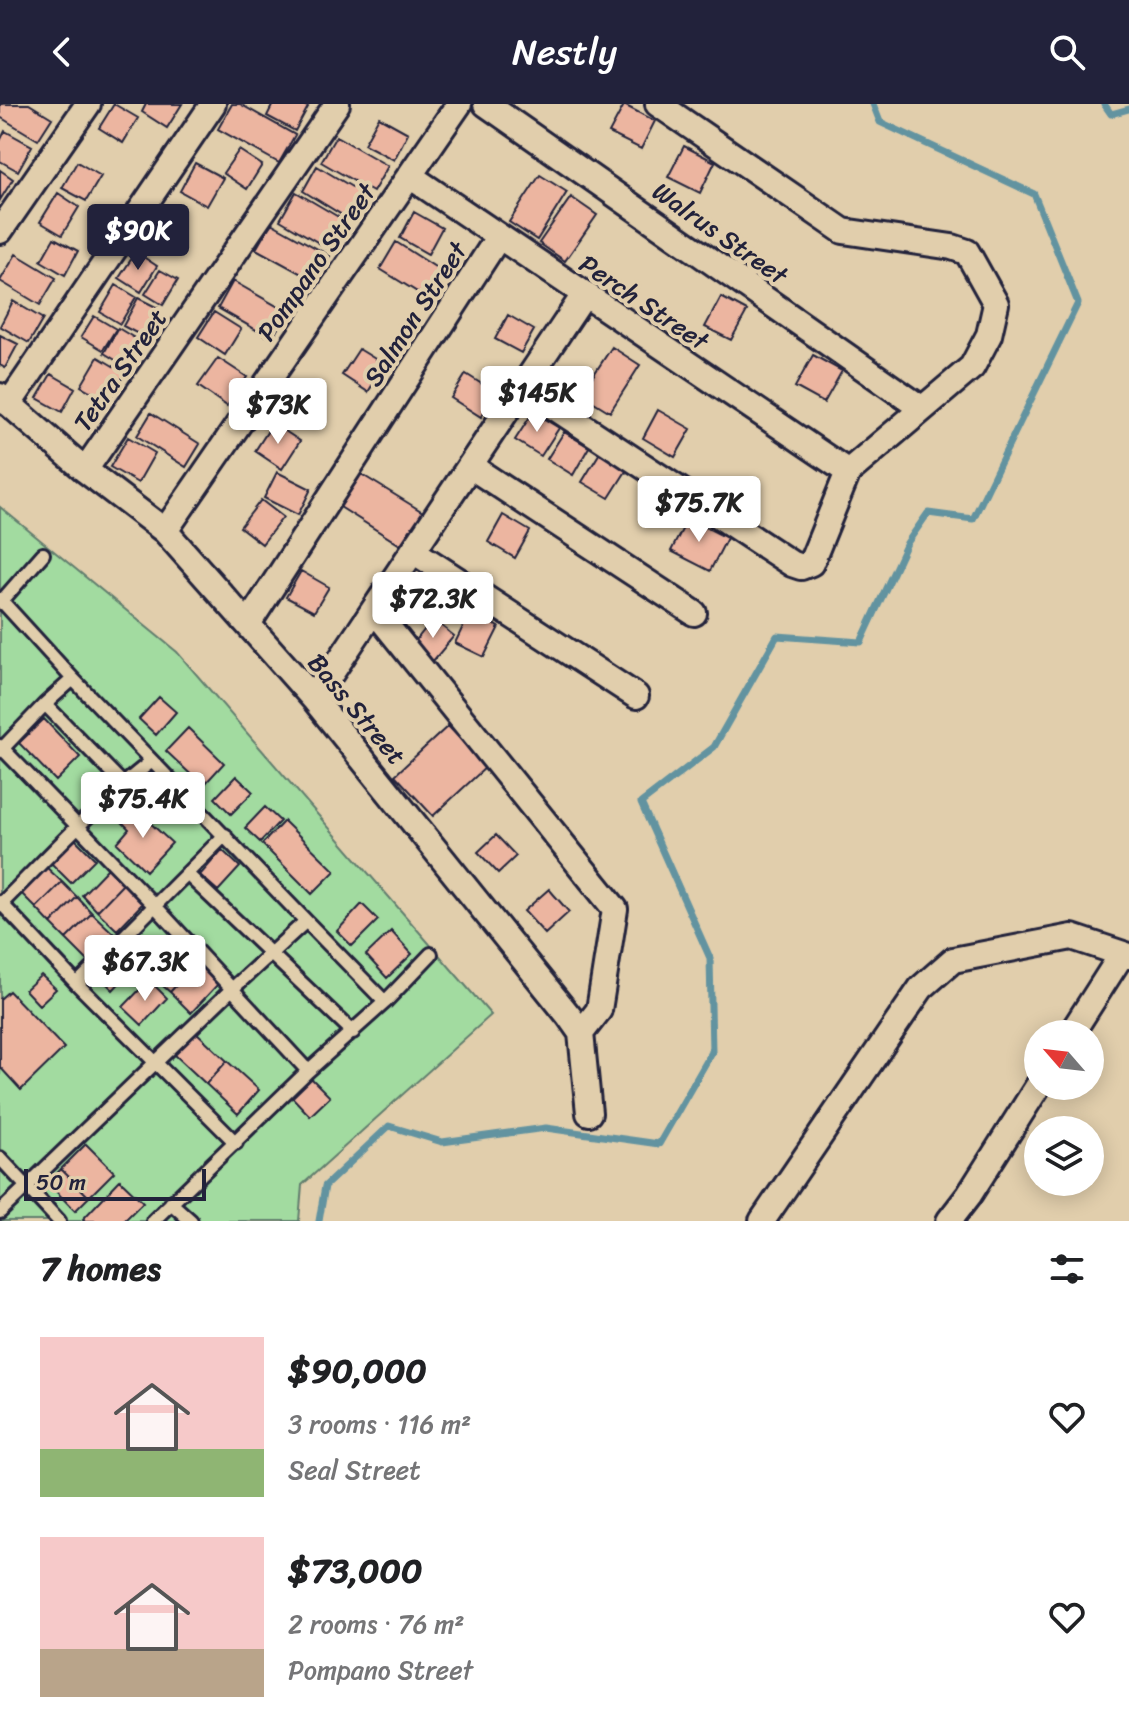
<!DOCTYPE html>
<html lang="en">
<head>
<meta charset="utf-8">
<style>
	body { margin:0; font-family:Sriracha,sans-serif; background:#f2f2f2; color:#202124; height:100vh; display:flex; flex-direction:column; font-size:30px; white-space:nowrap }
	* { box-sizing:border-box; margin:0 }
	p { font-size:26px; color:#757577 }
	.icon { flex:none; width:44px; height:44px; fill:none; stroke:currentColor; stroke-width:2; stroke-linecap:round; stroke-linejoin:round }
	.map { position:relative; height:1117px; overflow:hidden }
	.side { display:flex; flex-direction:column; background:#fff; flex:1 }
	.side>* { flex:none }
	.needle { width:52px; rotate:298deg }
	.controls { position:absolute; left:1024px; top:916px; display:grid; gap:16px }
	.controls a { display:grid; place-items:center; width:80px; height:80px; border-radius:50%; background:#fff; box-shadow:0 4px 20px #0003; font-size:40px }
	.scale { position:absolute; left:24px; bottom:20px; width:182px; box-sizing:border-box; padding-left:8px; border:4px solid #22223b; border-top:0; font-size:22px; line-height:28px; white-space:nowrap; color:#22223b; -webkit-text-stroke:6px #e1ceac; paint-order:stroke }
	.price { position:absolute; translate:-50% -68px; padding:0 18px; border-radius:8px; background:#fff; color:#222; font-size:26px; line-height:52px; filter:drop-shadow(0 2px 4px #0008) }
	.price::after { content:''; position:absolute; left:50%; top:48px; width:24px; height:18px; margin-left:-12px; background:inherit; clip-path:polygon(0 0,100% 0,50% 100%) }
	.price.active { background:#22223b; color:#fff }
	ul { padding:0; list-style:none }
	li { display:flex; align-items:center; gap:24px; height:200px; padding:0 40px }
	li span { display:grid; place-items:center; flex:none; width:224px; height:160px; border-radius:0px; color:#555 }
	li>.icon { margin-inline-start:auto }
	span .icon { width:96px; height:96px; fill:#fffc; stroke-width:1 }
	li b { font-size:34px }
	h2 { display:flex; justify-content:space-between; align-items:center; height:96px; padding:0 40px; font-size:34px }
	header { display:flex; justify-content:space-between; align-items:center; height:104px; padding:0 40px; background:#22223b; color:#fff; font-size:36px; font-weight:600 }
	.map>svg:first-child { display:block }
	.green { fill:#a2dba0; stroke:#627e6e; stroke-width:2 }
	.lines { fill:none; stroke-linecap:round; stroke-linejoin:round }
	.stream { stroke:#6293a0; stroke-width:7 }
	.building { fill:#ecb5a0; stroke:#22223b; stroke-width:2 }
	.service-casing { stroke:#22223b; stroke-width:18 }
	.minor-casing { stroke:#22223b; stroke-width:30 }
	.service { stroke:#e1ceac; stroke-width:12 }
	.minor { stroke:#e1ceac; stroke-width:24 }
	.labels { text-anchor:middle; stroke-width:8; stroke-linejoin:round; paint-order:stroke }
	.street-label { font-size:26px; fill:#22223b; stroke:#e1ceac }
</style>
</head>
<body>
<header><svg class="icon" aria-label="back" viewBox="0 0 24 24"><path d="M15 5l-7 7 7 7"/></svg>Nestly<svg class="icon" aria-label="search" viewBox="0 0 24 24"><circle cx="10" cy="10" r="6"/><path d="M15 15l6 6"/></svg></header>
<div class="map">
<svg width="1129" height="1117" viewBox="0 0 1129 1117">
	<rect width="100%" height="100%" fill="#e1ceac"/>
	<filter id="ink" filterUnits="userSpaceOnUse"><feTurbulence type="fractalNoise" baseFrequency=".0125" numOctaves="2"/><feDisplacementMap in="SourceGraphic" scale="16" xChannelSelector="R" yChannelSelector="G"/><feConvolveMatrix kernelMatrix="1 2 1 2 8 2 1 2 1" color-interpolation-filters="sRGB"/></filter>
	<g filter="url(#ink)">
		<path class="green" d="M0,403L177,548L491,911L302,1081L299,1117H0Z"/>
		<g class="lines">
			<path class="stream" d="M1104,0L1111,10L1129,5
				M319,1117L325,1082L389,1022L442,1038L546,1024L659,1040L712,948L710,854L641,699L714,643L777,532L861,538L907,439L928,409L973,415L1078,199L1034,90L880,18L873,0"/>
		</g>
		<path class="building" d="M0,0H29L52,14L38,36L0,13Z
			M114,0L138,14L123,39L99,24Z
			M146,0H182L167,24L142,8Z
			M232,0H240L295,31L279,59L218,25Z
			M273,0H302L308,3L295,27L267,12Z
			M624,1L655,17L641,45L609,29Z
			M379,13L408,29L394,56L364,40Z
			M5,27L32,42L18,67L0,57V37Z
			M336,32L388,62L373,88L321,58Z
			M684,42L715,58L700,89L668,73Z
			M239,46L262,61L247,85L223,69Z
			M77,58L101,72L86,97L62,84Z
			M195,59L223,74L207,102L180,87Z
			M317,62L367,92L352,117L303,87Z
			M0,66L13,75L0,96Z
			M540,71L567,88L537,136L509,118Z
			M296,88L347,118L331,146L280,116Z
			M58,89L79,103L62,131L40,118Z
			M571,93L597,111L565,157L539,139Z
			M414,108L442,124L428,150L400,134Z
			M271,119L330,152L316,178L256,145Z
			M54,134L78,147L65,171L41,157Z
			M396,138L443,168L427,194L380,165Z
			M136,148L157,162L141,188L119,174Z
			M16,150L56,174L40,201L0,177Z
			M160,166L178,176L163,201L145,190Z
			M233,177L287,208L272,235L218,204Z
			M116,181L136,193L120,220L100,208Z
			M721,193L747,207L731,236L705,223Z
			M138,194L158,204L142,232L123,222Z
			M13,197L43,215L29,239L0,222Z
			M214,208L241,225L225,251L198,233Z
			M508,211L534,226L521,249L495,235Z
			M94,212L116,225L103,246L81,233Z
			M118,224L141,238L127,263L104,249Z
			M0,231L18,240L5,264L0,261Z
			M612,243L640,261L610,308L581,290Z
			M359,245L385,261L368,288L342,271Z
			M813,251L842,267L824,299L795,283Z
			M98,253L125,269L108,297L81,282Z
			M218,254L247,273L227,302L198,282Z
			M51,270L75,284L62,308L37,294Z
			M466,270L496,289L481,313L451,294Z
			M658,306L691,325L675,353L643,334Z
			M533,308L559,324L541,352L515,336Z
			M151,309L200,340L186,363L137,332Z
			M273,319L300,337L282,365L255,347Z
			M564,328L589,343L573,371L547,355Z
			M128,333L155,349L138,379L110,363Z
			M601,347L628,364L609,394L582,378Z
			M277,368L311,385L298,411L264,394Z
			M361,370L426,410L405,444L340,403Z
			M261,396L283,413L262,440L240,423Z
			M503,411L530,427L515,454L488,438Z
			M688,414L727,434L710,467L671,447Z
			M301,467L329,483L314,508L286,493Z
			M470,508L499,523L484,553L455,539Z
			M433,515L454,532L433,557L413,540Z
			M159,593L176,608L156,631L139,615Z
			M44,615L80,653L56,677L19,639Z
			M448,622L486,663L433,712L395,671Z
			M188,624L224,659L203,682L166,647Z
			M236,672L253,688L231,710L215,694Z
			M265,703L280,717L260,738L245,724Z
			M134,704L172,739L146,767L117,739L129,725L122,718Z
			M284,717L335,767L312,790L262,740Z
			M496,731L516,752L498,769L478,748Z
			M75,735L95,755L71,779L51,759Z
			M222,746L240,763L218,787L200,771Z
			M44,761L62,778L36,804L19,787Z
			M108,764L124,779L97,807L82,791Z
			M62,778L77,793L51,820L36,804Z
			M124,779L143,799L117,826L97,807Z
			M549,785L569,808L545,830L524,807Z
			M77,793L92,809L66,835L51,820Z
			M362,800L378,816L352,842L337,827Z
			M92,809L114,830L88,857L66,835Z
			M391,827L412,850L387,874L366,851Z
			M122,843L138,859L113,886L96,869Z
			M180,843L197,859L170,888L153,873Z
			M197,859L219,879L191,909L170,888Z
			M41,871L56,885L39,901L25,886Z
			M149,876L167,894L142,921L123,903Z
			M9,887L64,944L21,986L0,963V895Z
			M195,927L227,957L206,980L174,950Z
			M227,957L259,986L238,1010L206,980Z
			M310,973L330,993L310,1012L291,992Z
			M86,1040L114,1068L89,1093L61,1065Z
			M61,1065L89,1093L75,1107L48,1079Z
			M120,1076L143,1098L124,1117H85L83,1115Z"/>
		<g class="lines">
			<defs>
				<path id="service" d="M0,495L73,575L306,817L232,885L0,1108
					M0,499L43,450
					M45,600L123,680
					M0,642L155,802L308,967
					M0,647L45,600L73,575
					M188,771L353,928
					M0,798L77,880L236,1039
					M0,801C50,751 96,700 152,657
					M306,817L385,898
					M77,880L225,731
					M0,1054L59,1117
					M171,1099L191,1117
					M153,1117L308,967L385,898L431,850"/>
				<path id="minor" d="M486,0L921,304
					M410,72L848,368
					M0,127L88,0
					M522,282L792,460L801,463L811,459L848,368L972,263L989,231L996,200L967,148L952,143L843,127L658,0
					M0,292L85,366L165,427L314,595L569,912L581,929L589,1009
					M9,300L213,0
					M470,362L694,509
					M85,366L337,0
					M165,427L459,0
					M413,447L636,592
					M374,506L615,805L599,906L581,929
					M248,520L499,132
					M314,595L584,191
					M1071,930L1122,850
					M762,1117L921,884L953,856L1072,833L1129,852
					M949,1117L969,1091L1038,982"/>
			</defs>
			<use href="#service" class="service-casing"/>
			<use href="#minor" class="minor-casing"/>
			<use href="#service" class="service"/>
			<use href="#minor" class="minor"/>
		</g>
	</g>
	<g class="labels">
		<g class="street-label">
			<text transform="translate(720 129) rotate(35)" y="9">Walrus Street</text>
			<text transform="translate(316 158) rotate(-55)" y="9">Pompano Street</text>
			<text transform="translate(644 198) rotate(34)" y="9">Perch Street</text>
			<text transform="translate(415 210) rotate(-57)" y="9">Salmon Street</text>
			<text transform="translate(120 266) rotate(-55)" y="9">Tetra Street</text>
			<text transform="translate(357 605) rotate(50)" y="9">Bass Street</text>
		</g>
	</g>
</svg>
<div class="controls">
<a><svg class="needle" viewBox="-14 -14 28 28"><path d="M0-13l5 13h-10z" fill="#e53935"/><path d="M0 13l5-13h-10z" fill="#757577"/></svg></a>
<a><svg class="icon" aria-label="layers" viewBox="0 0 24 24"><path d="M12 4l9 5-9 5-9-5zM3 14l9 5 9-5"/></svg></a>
</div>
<div class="scale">50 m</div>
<b class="price active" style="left:138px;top:168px">$90K</b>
<b class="price" style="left:537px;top:330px">$145K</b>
<b class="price" style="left:278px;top:342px">$73K</b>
<b class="price" style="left:699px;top:440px">$75.7K</b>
<b class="price" style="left:433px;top:536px">$72.3K</b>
<b class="price" style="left:143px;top:736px">$75.4K</b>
<b class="price" style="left:145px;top:899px">$67.3K</b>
</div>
<section class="side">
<h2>7 homes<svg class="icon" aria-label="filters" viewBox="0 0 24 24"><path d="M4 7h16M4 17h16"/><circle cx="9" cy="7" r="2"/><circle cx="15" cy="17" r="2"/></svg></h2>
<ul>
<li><span style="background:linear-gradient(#f6c9c9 70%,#8fb573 0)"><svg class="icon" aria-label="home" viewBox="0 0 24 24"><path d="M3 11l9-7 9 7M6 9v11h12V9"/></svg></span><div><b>$90,000</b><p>3 rooms · 116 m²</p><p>Seal Street</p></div><svg class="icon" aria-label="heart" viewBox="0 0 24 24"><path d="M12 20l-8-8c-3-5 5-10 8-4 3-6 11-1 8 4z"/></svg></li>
<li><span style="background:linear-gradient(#f6c9c9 70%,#b9a48a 0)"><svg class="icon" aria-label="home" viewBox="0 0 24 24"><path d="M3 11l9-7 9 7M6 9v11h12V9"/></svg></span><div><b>$73,000</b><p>2 rooms · 76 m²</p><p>Pompano Street</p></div><svg class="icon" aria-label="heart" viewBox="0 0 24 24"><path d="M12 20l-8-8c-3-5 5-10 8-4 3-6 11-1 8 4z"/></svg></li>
</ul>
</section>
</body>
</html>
